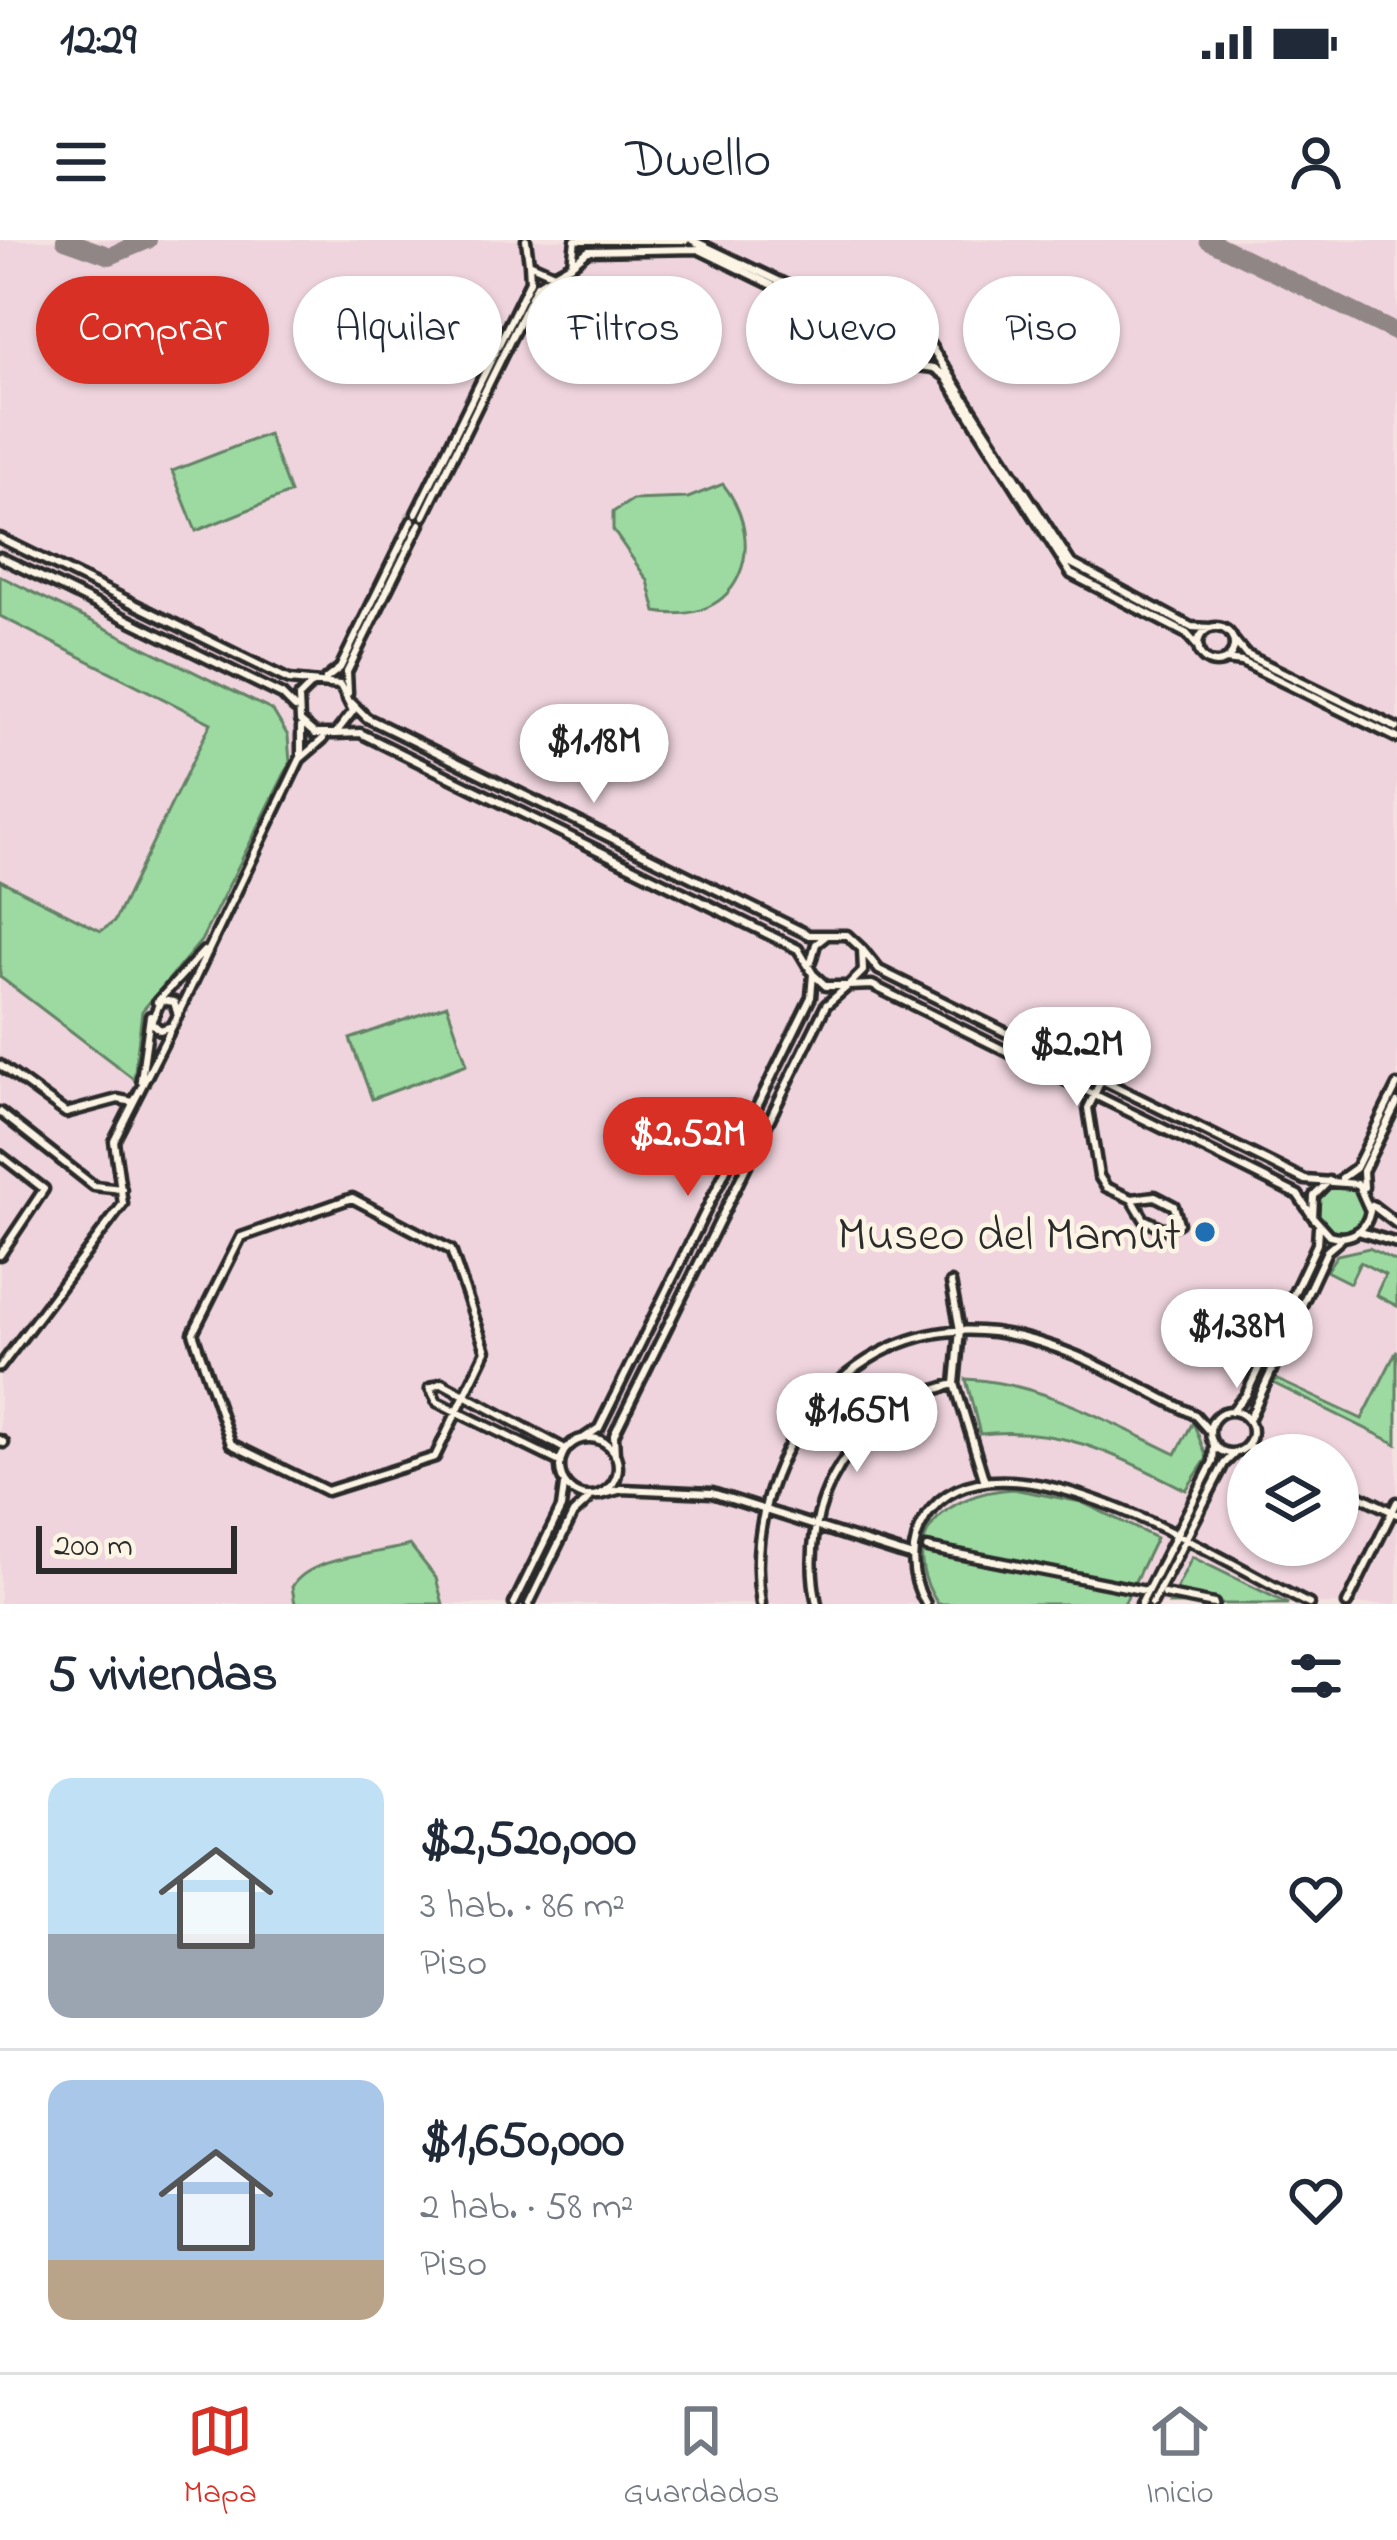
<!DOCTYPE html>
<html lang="es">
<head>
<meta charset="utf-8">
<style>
	body { margin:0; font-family:"Indie Flower",sans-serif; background:#f6f6f7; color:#1f2937; height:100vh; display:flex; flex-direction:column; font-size:45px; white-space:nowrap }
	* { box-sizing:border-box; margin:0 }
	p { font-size:39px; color:#747a83 }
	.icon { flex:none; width:66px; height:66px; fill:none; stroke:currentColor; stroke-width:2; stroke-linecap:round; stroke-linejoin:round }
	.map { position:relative; height:1364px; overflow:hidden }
	.drawer { display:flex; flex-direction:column; background:#fff; flex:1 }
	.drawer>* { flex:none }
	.hud { position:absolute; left:36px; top:36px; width:1326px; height:108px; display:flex; gap:24px }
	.controls { position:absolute; left:1227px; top:1194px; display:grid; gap:24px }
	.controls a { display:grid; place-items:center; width:132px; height:132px; border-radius:50%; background:#fff; box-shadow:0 3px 9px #0004; font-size:60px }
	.scale { position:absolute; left:36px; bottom:30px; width:201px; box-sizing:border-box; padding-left:12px; border:6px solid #2b2b2b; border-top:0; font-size:33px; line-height:42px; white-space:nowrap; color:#2b2b2b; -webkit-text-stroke:9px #fcf5e5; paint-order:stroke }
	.price { position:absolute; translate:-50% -102px; padding:0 27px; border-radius:42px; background:#fff; color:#222; font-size:39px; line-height:78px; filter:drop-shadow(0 3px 6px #0008) }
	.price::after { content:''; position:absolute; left:50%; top:72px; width:36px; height:27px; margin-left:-18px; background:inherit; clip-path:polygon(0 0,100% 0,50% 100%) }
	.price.selected { background:#d93025; color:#fff }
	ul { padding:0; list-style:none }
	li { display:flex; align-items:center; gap:36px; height:300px; padding:0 48px }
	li+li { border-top:3px solid #e0e1e3 }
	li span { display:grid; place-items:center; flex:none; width:336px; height:240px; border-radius:24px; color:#555 }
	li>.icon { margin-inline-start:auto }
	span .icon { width:144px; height:144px; fill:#fffc; stroke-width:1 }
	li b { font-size:51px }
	h2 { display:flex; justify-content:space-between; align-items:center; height:144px; padding:0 48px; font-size:51px }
	.tag { padding:0 42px; border-radius:54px; background:#fff; box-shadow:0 3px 9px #0004; font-size:42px; line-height:108px }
	.tag.selected { background:#d93025; color:#fff }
	.status { display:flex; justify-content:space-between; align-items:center; height:84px; padding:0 60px; background:#fff; direction:ltr }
	.status svg { height:33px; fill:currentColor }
	header { display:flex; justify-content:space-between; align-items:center; height:156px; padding:0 48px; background:#fff; font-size:54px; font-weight:600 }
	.tab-bar { display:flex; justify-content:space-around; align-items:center; height:168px; border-top:3px solid #e0e1e3; background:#fff; font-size:33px; color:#747a83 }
	.tab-bar a { display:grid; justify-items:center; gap:6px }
	.tab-bar .selected { color:#d93025 }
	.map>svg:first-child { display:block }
	.built { fill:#efd4dd; fill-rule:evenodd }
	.green { fill:#9ddaa2; stroke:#648266; stroke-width:3 }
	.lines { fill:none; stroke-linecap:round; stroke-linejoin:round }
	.taxiway { stroke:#908686; stroke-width:18 }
	.minor-tunnel { stroke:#ccbdbc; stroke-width:6; stroke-dasharray:6 3; stroke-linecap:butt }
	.minor-casing { stroke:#2b2b2b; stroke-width:15 }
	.minor { stroke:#fcf5e5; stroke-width:6 }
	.poi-dot { fill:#1f6fb2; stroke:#fcf5e5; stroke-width:4.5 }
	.labels { text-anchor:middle; stroke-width:9; stroke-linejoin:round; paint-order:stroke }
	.poi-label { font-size:48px; fill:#2b2b2b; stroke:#fcf5e5; text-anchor:end }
</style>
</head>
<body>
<div class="status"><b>12:29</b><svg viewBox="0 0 49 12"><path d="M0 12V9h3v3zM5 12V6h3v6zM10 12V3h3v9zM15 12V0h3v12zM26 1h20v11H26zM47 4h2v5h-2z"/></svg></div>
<header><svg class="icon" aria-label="menu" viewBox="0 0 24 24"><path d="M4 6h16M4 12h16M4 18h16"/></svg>Dwello<svg class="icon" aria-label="person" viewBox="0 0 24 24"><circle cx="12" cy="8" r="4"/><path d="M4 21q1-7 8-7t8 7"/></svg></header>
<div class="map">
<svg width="1397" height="1364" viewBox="0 0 1397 1364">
	<rect width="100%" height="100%" fill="#f4e2e0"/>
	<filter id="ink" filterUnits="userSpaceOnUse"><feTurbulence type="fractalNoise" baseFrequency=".00833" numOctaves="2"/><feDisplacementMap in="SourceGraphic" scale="24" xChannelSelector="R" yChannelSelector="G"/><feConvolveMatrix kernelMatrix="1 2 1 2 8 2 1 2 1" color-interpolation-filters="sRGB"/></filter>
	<g filter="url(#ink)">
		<path class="built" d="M0,0H1397V1364H0ZM1248,1215H1338V1305H1248Z"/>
		<path class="green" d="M268,194L290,253L196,291L172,231Z
			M723,244C770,304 740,387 656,372L648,341L613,290V272L632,260L688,258Z
			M0,336L273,471L288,496L290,523L201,701L142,771L134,839L0,737V640L101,691L114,682L211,483L0,376Z
			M447,765L467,824L372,859L350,799Z
			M1317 968a24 24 0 1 1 48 0a24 24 0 1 1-48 0Z
			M1369,1008L1397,1022V1066L1376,1055L1385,1035L1360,1022L1350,1043L1326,1031L1337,1015Z
			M1397,1110V1204L1273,1143L1276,1139L1362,1179Z
			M966,1139C1043,1143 1107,1181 1176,1214L1193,1182L1207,1218L1186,1250C1116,1215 1060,1185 980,1194Z
			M1013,1249L1081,1262L1156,1298L1124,1364H938C894,1296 946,1253 1013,1249Z
			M410,1305L436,1338L443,1364H295L292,1347C309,1316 378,1315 410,1305Z
			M1192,1317L1288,1364H1169Z"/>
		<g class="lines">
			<path class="taxiway" d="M65,0L110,16L148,0
				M1208,0L1397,93"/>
			<path class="minor-tunnel" d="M407,278L410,270
				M425,287L429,279"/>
			<defs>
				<path id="minor" d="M526,0L529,23L554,34L572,24L575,0
					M580,0H686
					M692,0L882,90L922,94L929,111L918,126L904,125L894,115L895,102L904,93
					M572,24L588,11L698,9L879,97L894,115
					M925,97L1071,323L1191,387L1210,388
					M918,126L934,128L945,136L1071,334L1187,394L1199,408
					M416,273L530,41L529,23
					M424,276L537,45L554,34
					M0,298L289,440L340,445L353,471L335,494H315L300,481L299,457L313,443
					M0,317L282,455L295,468
					M1198 405a18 18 0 1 1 36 0a18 18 0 1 1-36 0Z
					M1233,399L1245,414L1397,488
					M1225,420L1242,422L1397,498
					M326,439L340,428L412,281
					M348,453L347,432L420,284
					M352,463L367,478L809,695H847L862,709L863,731L848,746H826L814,735
					M335,494L360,493L798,709L813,734L811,757L599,1188L584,1198
					M301,515V487
					M862,709L879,730L1305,940L1358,944L1370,971C1366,992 1349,1001 1329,995L1313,977L1314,956L1329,941
					M811,722L816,704L826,696
					M157,762L204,711
					M179,772L300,519L323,499
					M0,825L66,873L118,859L133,862
					M1105,832L1103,818L1118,786L1133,783L1118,826L1105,832L1088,868L1099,936L1106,947L1132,959L1144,979L1164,989L1179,983L1174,966L1155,956L1132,959
					M141,840L150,776
					M0,872L94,946L122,949
					M0,915L44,949L0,1015
					M1342,938L1356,928L1397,845
					M1364,947L1363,931L1397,863
					M352,958L451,1010L486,1111L435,1217L327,1251L231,1204L193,1093L241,997Z
					M1372,965L1397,984
					M1361,992L1397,1003
					M951,1043L960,1090L955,1144L985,1242
					M0,1127L123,964L114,901L178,775L174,762L161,760L151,782L160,790L172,786
					M1210 1192a21 21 0 1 1 42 0a21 21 0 1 1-42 0Z
					M1232,1171L1246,1155L1317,1004L1318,988
					M1249,1180L1327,1011L1341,999
					M560 1227a29 29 0 1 1 58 0a29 29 0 1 1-58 0Z
					M0,1200L4,1203
					M1247,1207L1277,1215
					M615,1215L614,1195L826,765L848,746L872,745L1298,955L1313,977
					M560,1222L437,1162L430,1148L442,1143L565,1209
					M1338,1245L1397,1274
					M600,1255L622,1249L712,1253L913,1317
					M927,1308L1146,1351
					M1164,1354L1214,1364
					M514,1364L561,1268L564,1246
					M529,1364L573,1274L589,1259
					M761,1364C738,1229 844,1073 993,1092C1065,1101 1131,1143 1195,1175L1210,1192
					M817,1364C795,1263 855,1168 955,1144
					M926,1364C910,1337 908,1305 926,1277C994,1172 1228,1325 1309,1364
					M1141,1364L1213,1222L1214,1205
					M1152,1364L1224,1224L1234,1214
					M1347,1364L1397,1262"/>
			</defs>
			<use href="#minor" class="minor-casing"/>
			<use href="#minor" class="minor"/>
		</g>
	</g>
	<circle class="poi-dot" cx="1205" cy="992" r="12"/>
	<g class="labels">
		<g class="poi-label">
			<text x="1181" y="1009">Museo del Mamut</text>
		</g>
	</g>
</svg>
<div class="controls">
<a><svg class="icon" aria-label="layers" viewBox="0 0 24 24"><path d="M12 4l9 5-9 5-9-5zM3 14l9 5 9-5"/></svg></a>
</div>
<div class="scale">200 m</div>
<b class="price" style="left:594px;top:566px">$1.18M</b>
<b class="price" style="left:1077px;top:869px">$2.2M</b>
<b class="price selected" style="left:688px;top:959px">$2.52M</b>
<b class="price" style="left:1237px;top:1151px">$1.38M</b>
<b class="price" style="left:857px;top:1235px">$1.65M</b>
<div class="hud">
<a class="tag selected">Comprar</a>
<a class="tag">Alquilar</a>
<a class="tag">Filtros</a>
<a class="tag">Nuevo</a>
<a class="tag">Piso</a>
</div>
</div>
<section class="drawer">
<h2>5 viviendas<svg class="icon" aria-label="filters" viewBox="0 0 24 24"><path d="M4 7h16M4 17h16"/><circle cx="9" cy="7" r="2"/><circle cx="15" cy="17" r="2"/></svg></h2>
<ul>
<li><span style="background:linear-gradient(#bfe0f5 65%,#9aa5b1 0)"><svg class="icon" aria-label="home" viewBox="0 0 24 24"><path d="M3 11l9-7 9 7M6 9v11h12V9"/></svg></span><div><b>$2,520,000</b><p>3 hab. · 86 m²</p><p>Piso</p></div><svg class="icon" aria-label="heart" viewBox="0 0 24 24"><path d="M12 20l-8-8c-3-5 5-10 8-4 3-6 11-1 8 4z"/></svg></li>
<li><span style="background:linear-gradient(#a9c7e8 75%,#b9a48a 0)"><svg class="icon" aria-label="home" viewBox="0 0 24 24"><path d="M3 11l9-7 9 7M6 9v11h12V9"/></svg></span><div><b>$1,650,000</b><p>2 hab. · 58 m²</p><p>Piso</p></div><svg class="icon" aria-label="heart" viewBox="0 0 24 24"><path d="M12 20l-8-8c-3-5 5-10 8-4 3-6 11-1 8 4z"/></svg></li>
</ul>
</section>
<nav class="tab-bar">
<a class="selected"><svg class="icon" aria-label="map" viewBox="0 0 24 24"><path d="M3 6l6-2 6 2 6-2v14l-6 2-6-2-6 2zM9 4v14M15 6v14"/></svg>Mapa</a>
<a><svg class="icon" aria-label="saved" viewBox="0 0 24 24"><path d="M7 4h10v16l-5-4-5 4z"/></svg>Guardados</a>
<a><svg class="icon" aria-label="home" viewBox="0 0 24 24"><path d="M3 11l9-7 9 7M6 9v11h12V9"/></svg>Inicio</a>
</nav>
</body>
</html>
